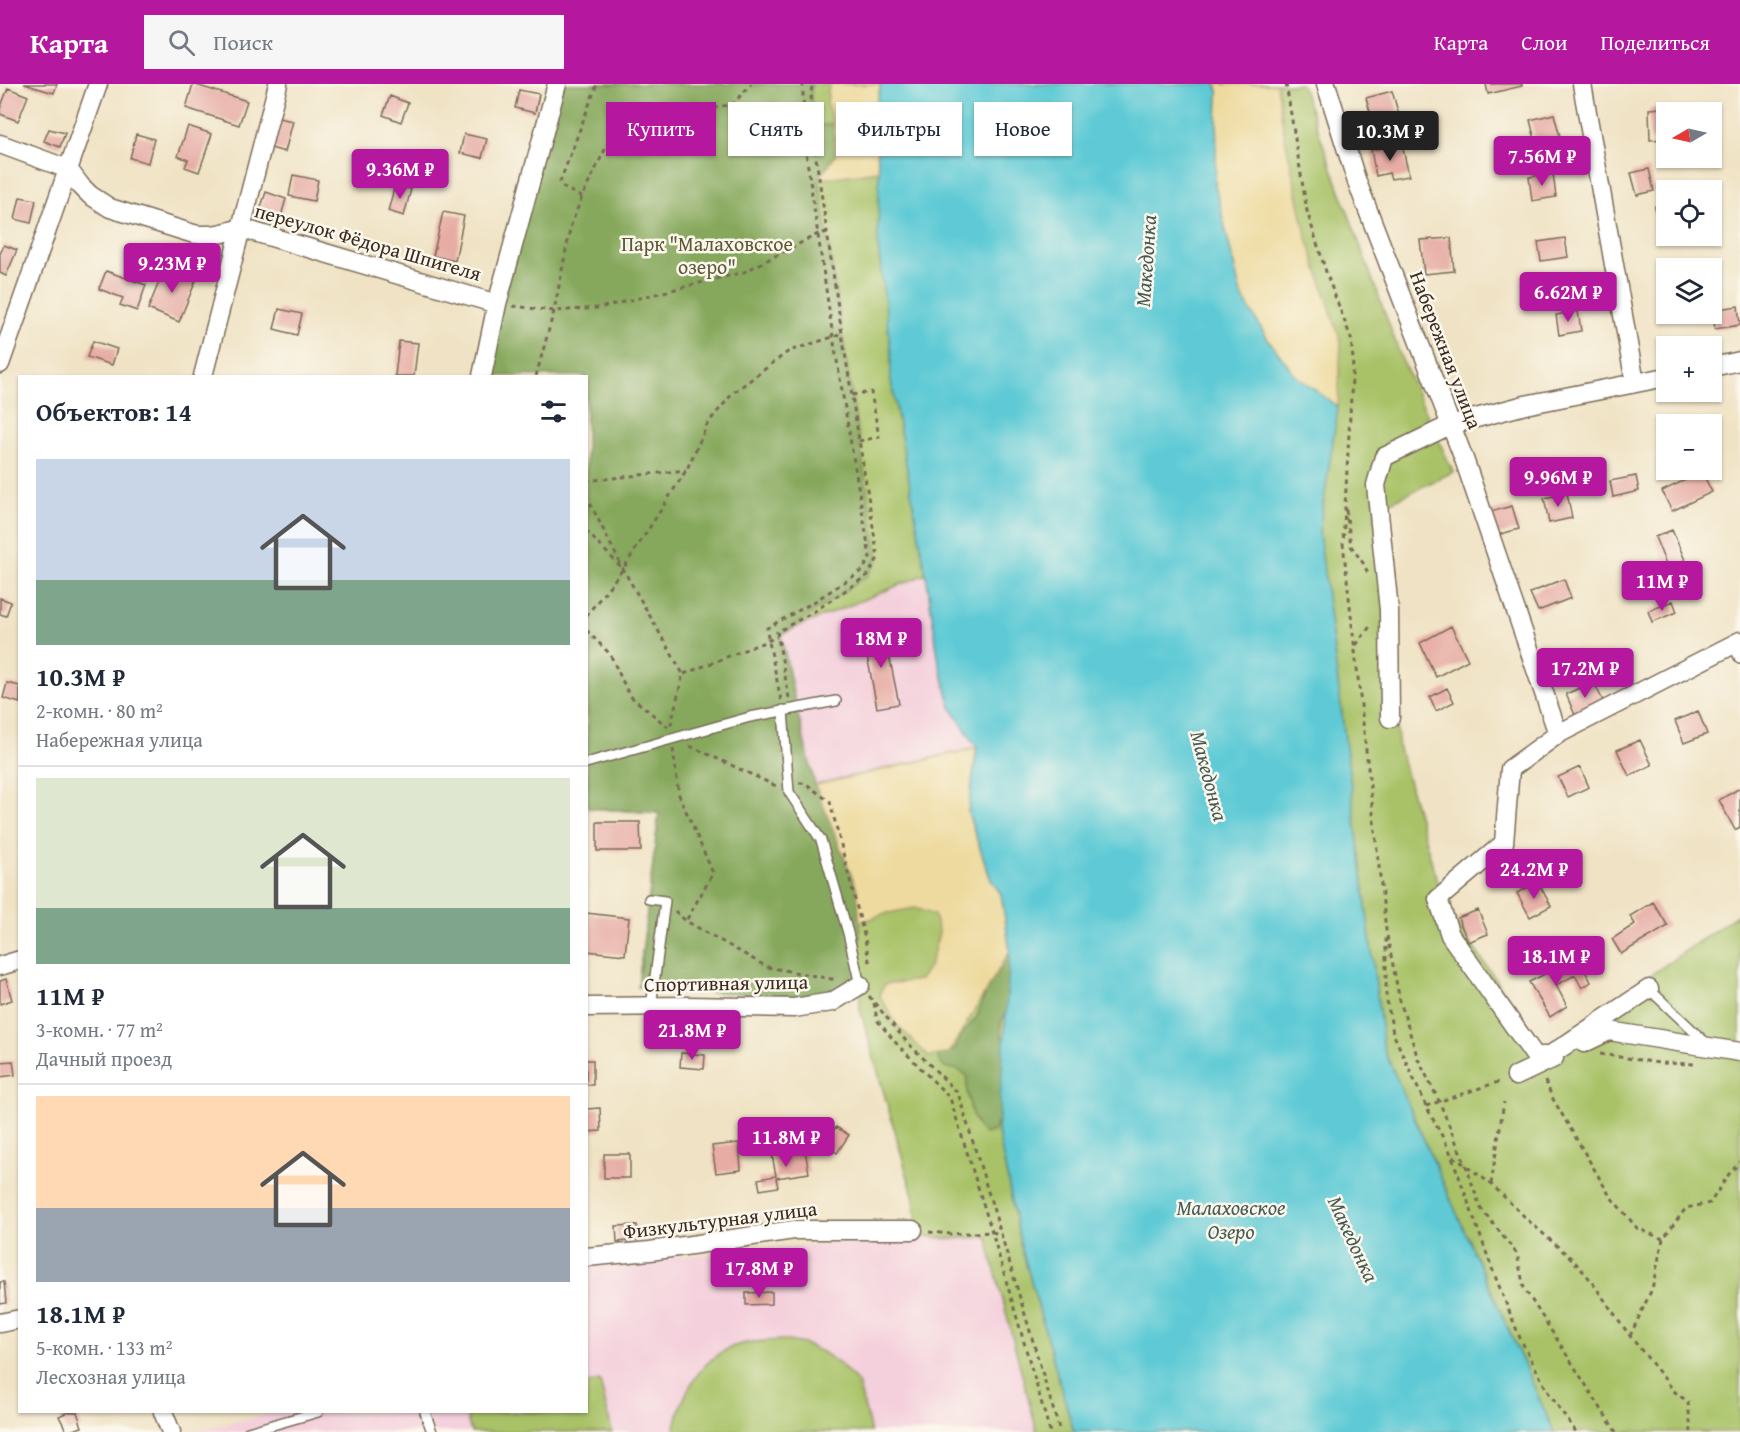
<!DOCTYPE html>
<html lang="ru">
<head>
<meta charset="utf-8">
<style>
	body { margin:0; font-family:"Gentium Book Plus",serif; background:#f6f6f7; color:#1f2937; height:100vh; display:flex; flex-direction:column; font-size:22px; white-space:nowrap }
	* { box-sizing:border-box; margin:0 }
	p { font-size:20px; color:#747a83 }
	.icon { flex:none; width:33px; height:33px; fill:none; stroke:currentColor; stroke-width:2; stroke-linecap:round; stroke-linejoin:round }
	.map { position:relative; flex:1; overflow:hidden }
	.panel { position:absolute; left:18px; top:291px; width:570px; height:1038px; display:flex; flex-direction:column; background:#fff; border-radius:0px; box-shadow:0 2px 4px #0004 }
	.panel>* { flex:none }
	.guide { position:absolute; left:606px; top:18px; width:570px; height:54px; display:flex; gap:12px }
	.needle { width:39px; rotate:261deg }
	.buttons { position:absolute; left:1656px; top:18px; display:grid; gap:12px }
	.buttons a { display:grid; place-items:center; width:66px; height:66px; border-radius:0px; background:#fff; box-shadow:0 2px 4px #0004; font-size:30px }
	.price { position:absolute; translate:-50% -51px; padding:0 14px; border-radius:6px; background:#b5179e; color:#fff; font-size:20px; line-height:39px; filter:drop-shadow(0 2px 3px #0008) }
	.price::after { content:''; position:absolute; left:50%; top:36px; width:18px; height:14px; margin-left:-9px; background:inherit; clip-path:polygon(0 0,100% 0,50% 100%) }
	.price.active { background:#222; color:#fff }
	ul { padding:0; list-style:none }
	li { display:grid; align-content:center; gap:12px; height:318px; padding:0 18px }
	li+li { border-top:2px solid #e0e1e3 }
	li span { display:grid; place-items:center; height:186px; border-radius:0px; color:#555 }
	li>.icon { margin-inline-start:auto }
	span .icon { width:108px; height:108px; fill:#fffc; stroke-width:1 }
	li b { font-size:26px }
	h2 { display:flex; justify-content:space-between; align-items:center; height:72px; padding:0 18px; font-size:26px }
	.pill { padding:0 21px; border-radius:0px; background:#fff; box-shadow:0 2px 4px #0004; font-size:21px; line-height:54px }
	.pill.active { background:#b5179e; color:#fff }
	header { display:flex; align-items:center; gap:36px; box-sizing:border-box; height:84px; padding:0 30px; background:#b5179e; color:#fff }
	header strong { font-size:28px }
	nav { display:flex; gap:33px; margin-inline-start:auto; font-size:21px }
	.search { width:420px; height:54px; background:#f6f6f7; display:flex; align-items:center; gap:15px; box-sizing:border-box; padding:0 21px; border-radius:0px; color:#747a83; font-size:22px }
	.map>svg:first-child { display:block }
	.built { fill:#f4cfdc }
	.green { fill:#a9c268; stroke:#727643; stroke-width:1.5 }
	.forest { fill:#86a85c; stroke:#60693d; stroke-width:1.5 }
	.sand { fill:#eeda9e; stroke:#94825e; stroke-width:1.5 }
	.water { fill:#5ecad5; stroke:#4c7a7a; stroke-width:1.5 }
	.building { fill:#e7ada5 }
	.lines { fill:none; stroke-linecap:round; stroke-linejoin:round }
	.service-casing { stroke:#7a6b58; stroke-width:12 }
	.minor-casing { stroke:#7a6b58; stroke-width:21 }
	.path { stroke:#7a6b58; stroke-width:3; stroke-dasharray:4.5 4.5; stroke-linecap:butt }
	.service { stroke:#fff; stroke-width:9 }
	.minor { stroke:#fff; stroke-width:18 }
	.labels { text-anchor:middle; stroke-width:5; stroke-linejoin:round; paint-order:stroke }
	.street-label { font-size:20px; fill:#3b2a1e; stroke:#fbf7ec }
	.park-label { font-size:20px; fill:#5c5834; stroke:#fbf7ec }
	.water-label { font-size:21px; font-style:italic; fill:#465a55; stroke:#fbf7ec }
</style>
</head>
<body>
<header>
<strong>Карта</strong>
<div class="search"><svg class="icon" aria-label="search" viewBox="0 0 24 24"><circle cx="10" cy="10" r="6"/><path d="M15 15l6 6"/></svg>Поиск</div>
<nav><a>Карта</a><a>Слои</a><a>Поделиться</a></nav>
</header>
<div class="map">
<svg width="1740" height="1348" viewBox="0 0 1740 1348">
	<rect width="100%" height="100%" fill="#fbf7ec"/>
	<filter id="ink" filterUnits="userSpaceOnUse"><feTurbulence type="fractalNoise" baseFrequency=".0167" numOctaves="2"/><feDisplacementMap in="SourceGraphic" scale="12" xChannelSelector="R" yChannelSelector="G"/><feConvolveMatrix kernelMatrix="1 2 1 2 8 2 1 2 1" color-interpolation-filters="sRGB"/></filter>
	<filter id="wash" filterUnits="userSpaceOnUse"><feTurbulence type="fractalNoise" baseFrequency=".008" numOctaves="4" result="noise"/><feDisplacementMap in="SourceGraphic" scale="24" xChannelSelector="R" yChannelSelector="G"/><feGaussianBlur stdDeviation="1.35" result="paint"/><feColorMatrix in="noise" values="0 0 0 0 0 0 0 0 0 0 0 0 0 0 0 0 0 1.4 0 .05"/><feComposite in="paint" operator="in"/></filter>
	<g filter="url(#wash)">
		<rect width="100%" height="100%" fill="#f0e3c5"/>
		<path class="built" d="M926,490L939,579L951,623L977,664L815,701L796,623L781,551Z
			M919,1152L952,1155L988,1153L989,1163L1037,1348H189L280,1328H586L587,1181L863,1156Z"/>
		<path class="green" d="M549,0H881L874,31L879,87L891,269V296L926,490L797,543L781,551L796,623L815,701L977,664L1010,867L998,1048L1021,1162L1074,1348H1037L989,1163L988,1153L949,1155L919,1152L913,1111L860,925V901L795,913L638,903L659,729L587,724L586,292Z
			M1216,0H1301L1402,276L1453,388L1374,426L1399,665L1444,821L1544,965L1740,829V1348H1554L1384,966L1319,448L1338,323Z
			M782,1256L804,1260L822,1268L841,1281L858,1299L871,1348H674C680,1314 698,1277 732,1263C747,1257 766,1257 782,1256Z
			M600,1297L612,1348H471L466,1330L477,1328H586L587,1300Z"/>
		<path class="forest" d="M549,0H812L811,10L813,42L833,40L836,71L819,95L842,250L878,474L868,491L781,551L796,623L815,701L857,805L860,839V901L795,913L638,903L659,729L587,724L586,292H482Z
			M1005,869L1010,873L1007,926L1001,938V951L1009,966V973L1002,984L1005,993L1001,1032L994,1047L985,1050C972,1043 965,1006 967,992L958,986L944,983L938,975L939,971L944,967L955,966L960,952L977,933L984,913L981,898Z"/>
		<path class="sand" d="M829,0H881L874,31L879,87L819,95L836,71L833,40L827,21Z
			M1216,0H1277L1284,49L1306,151L1341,258L1338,323L1295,292L1267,254L1241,211L1215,101L1218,7Z
			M977,664L968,729L991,796L1001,809L1010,867L949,969L929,973L896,940L879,910L885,900L920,896L930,881L939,849L934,831L915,824L883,830L860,839L857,805L815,701Z"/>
		<path class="water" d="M881,0H1216L1218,7L1215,101L1241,211L1267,254L1295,291L1338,323L1319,448L1384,966L1554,1348H1074L1021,1162L998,1048L1010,867L1001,810L991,796L968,729L977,664L951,623L939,579L926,490L891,296V269L878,162L879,87L874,31Z"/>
		<g id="blocks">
			<path class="building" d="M24,0H57L54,9Z
				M193,0L247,17L239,41L186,24Z
				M1486,0H1522V2L1488,10Z
				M8,4L28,12L18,37L0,30V25Z
				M519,6L539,10L535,29L515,24Z
				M1392,7L1399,31L1373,38L1366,14Z
				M390,12L408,19L401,38L383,31Z
				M1663,24L1664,35H1666V55L1650,56L1649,25Z
				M1554,30L1563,64L1539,71L1530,36Z
				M274,33L293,37L285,68L267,63Z
				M188,42L212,50L199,88L185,83L188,76L178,72Z
				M49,45L65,49L60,63L44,57Z
				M136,50L154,55L148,79L130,74Z
				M464,50L487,55L482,74L460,69Z
				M1402,60L1409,92L1391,95L1389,89L1376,92L1371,66Z
				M1649,85L1654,107L1637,111L1631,89Z
				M1553,89L1556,113L1532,117L1529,93Z
				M293,91L318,96L314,117L289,112Z
				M395,101L411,105L404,132L388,127Z
				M266,108L286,115L279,139L258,132Z
				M20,113L36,116L31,139L15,135Z
				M1655,122H1666V148L1657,149Z
				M443,128L464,132L455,177L433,172Z
				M1451,154L1454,187L1424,190L1420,156Z
				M1565,154L1568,173L1541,177L1538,158Z
				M4,161L17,166L6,192L0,189V170Z
				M166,181L197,194L179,238L148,225Z
				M106,187L146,201L137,227L120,221L123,214L99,205Z
				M1738,222L1740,241L1715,245L1712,226Z
				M279,225L302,230L297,251L274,245Z
				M1578,227L1581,247L1559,251L1556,231Z
				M93,257L117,265L112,281L87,273Z
				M399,257L418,259L414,292H395Z
				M1702,388L1712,408L1672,427L1662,407Z
				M1636,392L1639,407L1613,413L1610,397Z
				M1567,409L1572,434L1549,439L1544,414Z
				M1512,422L1519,445L1497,451L1490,428Z
				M1672,446L1685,476L1667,483L1655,453Z
				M1564,495L1571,514L1538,527L1530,509Z
				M0,514L11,518L6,532L0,530Z
				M1673,517L1677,528L1652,538L1648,527Z
				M1451,542L1468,576L1436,593L1420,559Z
				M884,546L899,620L877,624L863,550Z
				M1594,598L1604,619L1575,631L1566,610Z
				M7,599L20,602V619L3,614Z
				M1447,604L1454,618L1436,627L1430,613Z
				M1698,627L1707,650L1684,659L1675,637Z
				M1640,656L1652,681L1629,692L1617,666Z
				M1580,683L1589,703L1568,713L1558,693Z
				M1740,704V743L1735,746L1719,716Z
				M597,738H640L641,767H597Z
				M1538,798L1551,822L1530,833L1517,809Z
				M1653,818L1668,842L1621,870L1612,855L1635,840L1630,832Z
				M1478,826L1488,850L1468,858L1458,834Z
				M586,829L629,834L625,871L586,867Z
				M1567,879L1575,887H1585L1591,898L1582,904L1575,891L1556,901L1567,922L1550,933L1529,898Z
				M6,895L12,916L0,920V897Z
				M681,969L705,971L704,985L680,983Z
				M586,976H593V1001H586Z
				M13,977L15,991L0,993V978Z
				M600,1024L601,1047L586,1048V1025Z
				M836,1043L849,1051L837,1069L824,1060Z
				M739,1059L741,1086L716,1089L712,1062Z
				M805,1066L809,1089L776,1094L778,1103L760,1106L758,1095L776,1092L772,1071Z
				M604,1070H630V1094H604Z
				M637,1141L638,1156L617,1158L616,1142Z
				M0,1198H4L6,1219L0,1220Z
				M772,1208V1220L746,1221V1209Z
				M68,1328H77L82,1343L67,1348L59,1332Z"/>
		</g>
	</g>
	<g filter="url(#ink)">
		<use href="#blocks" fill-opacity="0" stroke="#7a6b58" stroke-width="1.5"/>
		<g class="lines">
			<defs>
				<path id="service" d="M1733,560L1740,575
					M783,626L789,708L821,756L848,849L860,901
					M586,679L750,633L836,617
					M649,815L665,817L651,923
					M1649,905L1706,959
					M425,1328L432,1348
					M248,1348L318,1328"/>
				<path id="minor" d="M1326,0L1357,98L1464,375L1558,650
					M1582,0L1635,299
					M0,60L68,85L80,101L90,111L110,124L194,150C211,153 224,149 241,144L497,220
					M0,280L98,0
					M1712,283L1740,277
					M203,292L278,0
					M482,292L497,220L557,0
					M1390,634L1389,526L1376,401L1384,373L1450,341L1525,321L1666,293
					M0,882L20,876
					M1649,905L1549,972H1535L1450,851L1438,815L1504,759L1510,685L1558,650L1740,557
					M586,923L688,922L794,924L832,918L860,901
					M1584,959L1609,947L1740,968
					M1516,992L1554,974
					M586,1173L650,1167L794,1146H913
					M0,1239L20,1235
					M163,1328L171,1348"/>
			</defs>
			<use href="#service" class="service-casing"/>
			<use href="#minor" class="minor-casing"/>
			<path class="path" d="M1286,0L1307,127L1327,191L1351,254L1353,276L1343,459L1386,846L1400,917L1418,975L1439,1017L1466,1082L1480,1123L1517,1170L1524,1204L1616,1348
				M651,25L653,36
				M582,113L564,104L560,98L597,0
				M513,222L554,227L599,224L744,188L818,150L827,148
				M536,292L554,227L571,141L582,113L611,53L632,39L653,36L733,20L751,0
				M852,311L871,308L879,353L859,357
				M586,397L686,386
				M586,411L623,485L683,590L670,644
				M1346,426L1351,462L1363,479L1368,489
				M586,447L621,483
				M586,532L623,485L687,385L708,339L733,309L789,267L842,250
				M586,546L610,570L629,611L668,643
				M1356,561L1372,540
				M684,590L777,553
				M789,614L777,548L815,527L868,491L878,474L842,250L827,148L816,74L811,10L812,0
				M781,616L767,548V544L812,519L863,486L870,473L833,253L807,76L803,11V0
				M690,662L776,702
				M673,665L679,711L713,789L686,837
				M799,699H805L830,718L865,855L870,882
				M675,827L686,837L767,883L837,896
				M1386,854V911L1393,949L1426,1022L1449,1065L1493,1187L1520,1254L1548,1308L1576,1348
				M869,912L906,957L958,1009L1001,1150L1060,1348
				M874,919L877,936L896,959L950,1014L992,1148L1050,1348
				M1600,970L1659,979L1698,980
				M1545,997L1553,1015L1610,1112L1637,1144L1663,1155
				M1426,1022L1501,997
				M1453,1072L1491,1100L1531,1139L1572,1175L1589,1194L1630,1252L1675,1308L1688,1318L1691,1348
				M1491,1100L1504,1018
				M929,1148L951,1150L992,1148L1001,1150
				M1630,1252L1652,1205L1663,1155L1686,1124L1710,1119L1729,1090L1740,1078"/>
			<use href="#service" class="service"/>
			<use href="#minor" class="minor"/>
		</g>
	</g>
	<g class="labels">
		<g class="street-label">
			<text transform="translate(368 158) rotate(16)" y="7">переулок Фёдора Шпигеля</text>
			<text transform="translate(1446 266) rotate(69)" y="7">Набережная улица</text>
			<text transform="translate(726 899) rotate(-1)" y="7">Спортивная улица</text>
			<text transform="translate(720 1136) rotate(-7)" y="7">Физкультурная улица</text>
		</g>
		<g class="park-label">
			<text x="707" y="167">Парк "Малаховское<tspan x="707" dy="23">озеро"</tspan></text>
		</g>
		<g class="water-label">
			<text transform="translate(1146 177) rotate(-86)" y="7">Македонка</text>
			<text transform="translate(1209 692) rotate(75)" y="7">Македонка</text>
			<text x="1231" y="1131">Малаховское<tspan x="1231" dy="24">Озеро</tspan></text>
			<text transform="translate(1353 1155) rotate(65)" y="7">Македонка</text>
		</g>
	</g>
</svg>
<div class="buttons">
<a><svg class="needle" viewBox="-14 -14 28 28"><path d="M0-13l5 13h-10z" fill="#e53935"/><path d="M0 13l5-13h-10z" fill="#747a83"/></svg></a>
<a><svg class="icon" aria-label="locate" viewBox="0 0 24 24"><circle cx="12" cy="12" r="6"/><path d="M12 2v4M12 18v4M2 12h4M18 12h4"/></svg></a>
<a><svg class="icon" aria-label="layers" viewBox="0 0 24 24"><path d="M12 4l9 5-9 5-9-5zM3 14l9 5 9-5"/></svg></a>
<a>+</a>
<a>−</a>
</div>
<b class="price active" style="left:1390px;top:78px">10.3M ₽</b>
<b class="price" style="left:1542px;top:103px">7.56M ₽</b>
<b class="price" style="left:400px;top:116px">9.36M ₽</b>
<b class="price" style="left:172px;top:210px">9.23M ₽</b>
<b class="price" style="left:1568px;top:239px">6.62M ₽</b>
<b class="price" style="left:1558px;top:424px">9.96M ₽</b>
<b class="price" style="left:1662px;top:528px">11M ₽</b>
<b class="price" style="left:881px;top:585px">18M ₽</b>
<b class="price" style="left:1585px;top:615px">17.2M ₽</b>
<b class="price" style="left:1534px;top:816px">24.2M ₽</b>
<b class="price" style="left:1556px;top:903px">18.1M ₽</b>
<b class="price" style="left:692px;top:977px">21.8M ₽</b>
<b class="price" style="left:786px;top:1084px">11.8M ₽</b>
<b class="price" style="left:759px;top:1215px">17.8M ₽</b>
<div class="guide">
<a class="pill active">Купить</a>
<a class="pill">Снять</a>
<a class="pill">Фильтры</a>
<a class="pill">Новое</a>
</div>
<section class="panel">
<h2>Объектов: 14<svg class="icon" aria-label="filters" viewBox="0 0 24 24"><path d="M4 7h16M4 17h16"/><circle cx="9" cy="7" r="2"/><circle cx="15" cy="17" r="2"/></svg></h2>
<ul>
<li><span style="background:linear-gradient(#c9d6e8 65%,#7fa58c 0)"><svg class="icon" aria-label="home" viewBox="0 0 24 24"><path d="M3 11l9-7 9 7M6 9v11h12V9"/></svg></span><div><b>10.3M ₽</b><p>2-комн. · 80 m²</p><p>Набережная улица</p></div></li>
<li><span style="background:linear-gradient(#dfe7d0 70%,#7fa58c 0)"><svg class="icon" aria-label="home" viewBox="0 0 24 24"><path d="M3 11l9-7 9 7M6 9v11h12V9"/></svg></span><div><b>11M ₽</b><p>3-комн. · 77 m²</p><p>Дачный проезд</p></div></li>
<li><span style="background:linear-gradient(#ffd9b3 60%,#9aa5b1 0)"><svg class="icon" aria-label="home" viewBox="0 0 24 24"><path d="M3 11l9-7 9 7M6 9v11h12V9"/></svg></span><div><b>18.1M ₽</b><p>5-комн. · 133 m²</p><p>Лесхозная улица</p></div></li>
</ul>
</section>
</div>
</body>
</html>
